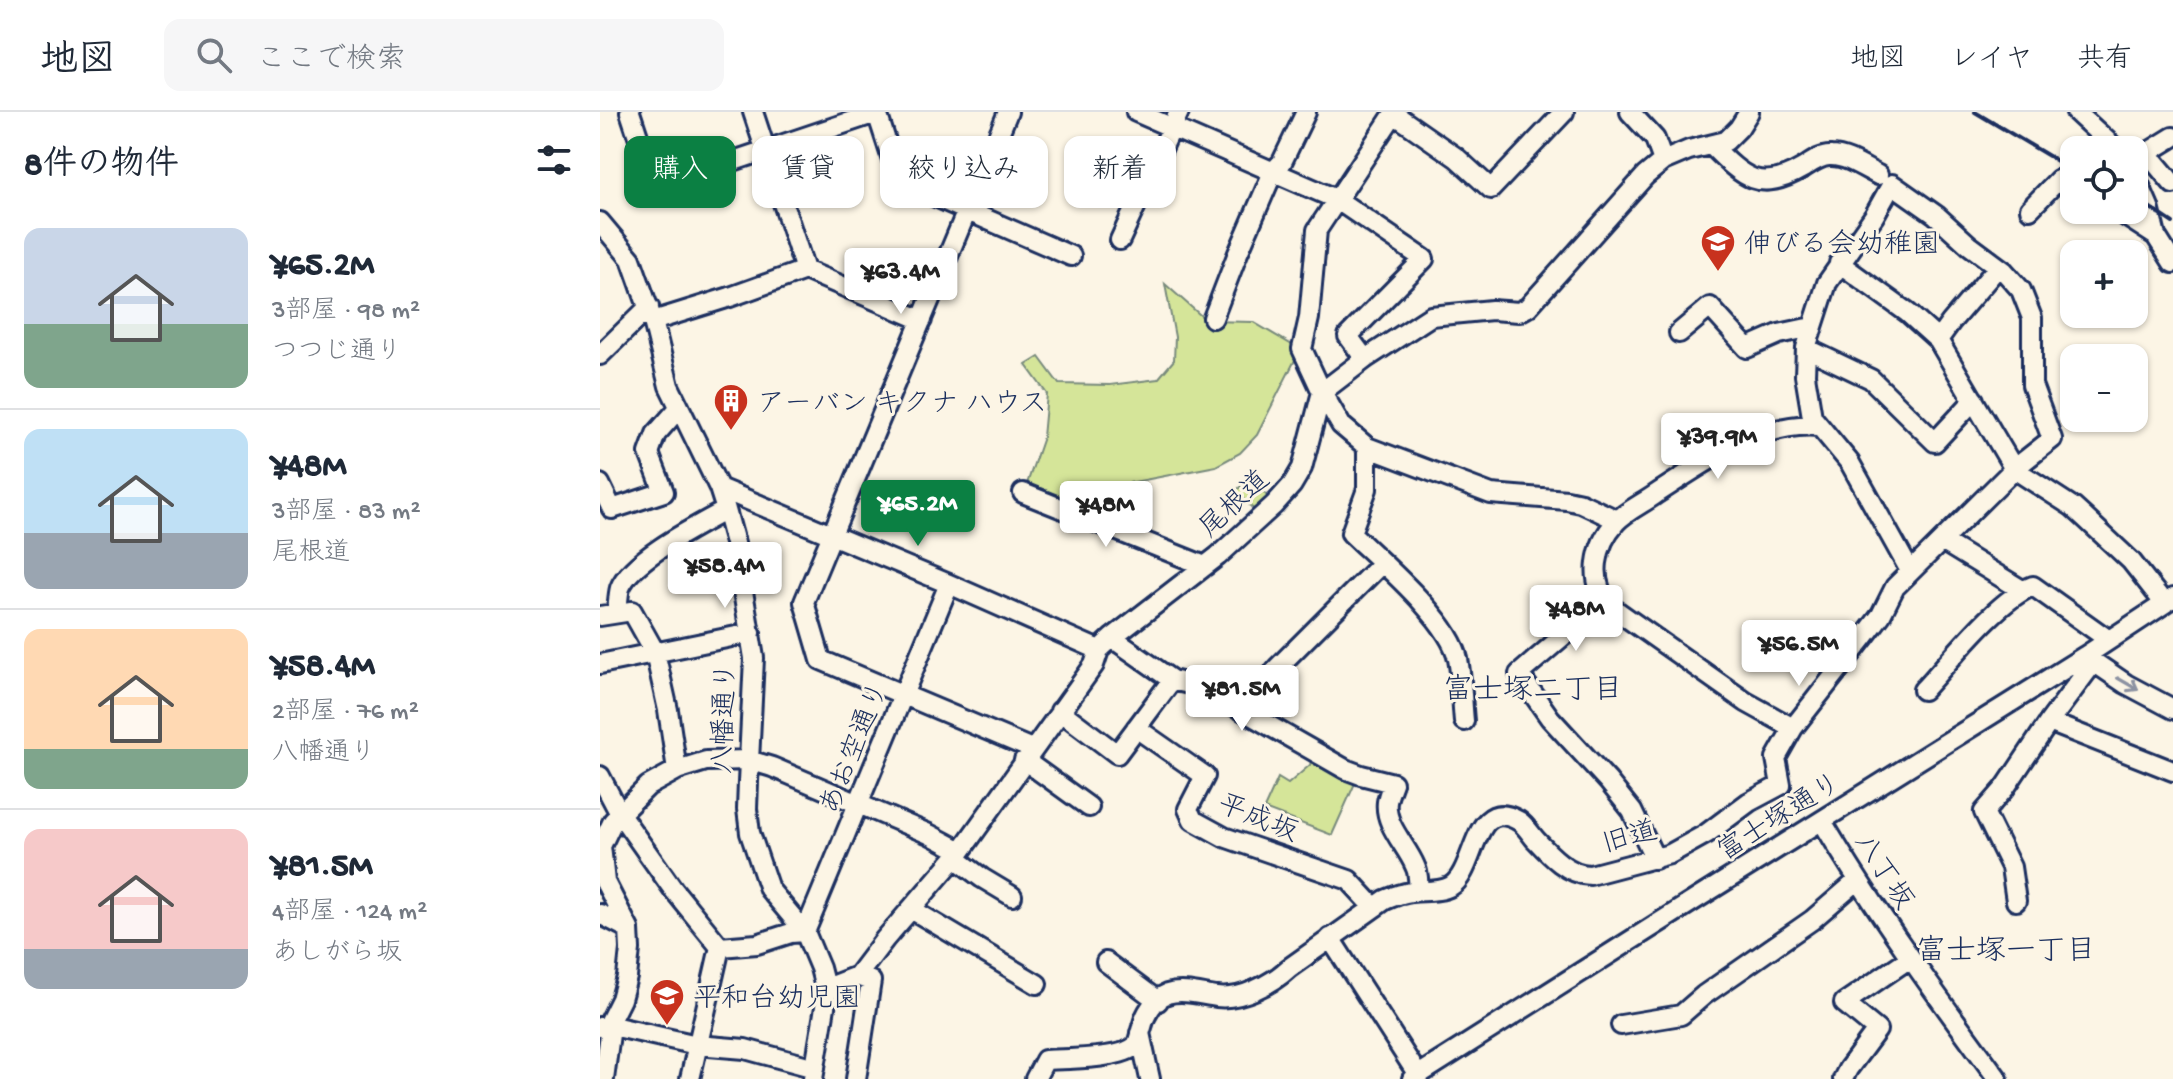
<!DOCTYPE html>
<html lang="ja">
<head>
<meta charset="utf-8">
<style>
	body { margin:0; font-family:"Gochi Hand","Klee One",sans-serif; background:#f6f6f7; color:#1f2937; height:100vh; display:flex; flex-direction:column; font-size:30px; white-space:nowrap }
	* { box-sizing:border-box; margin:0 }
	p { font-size:26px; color:#747a83 }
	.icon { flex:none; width:44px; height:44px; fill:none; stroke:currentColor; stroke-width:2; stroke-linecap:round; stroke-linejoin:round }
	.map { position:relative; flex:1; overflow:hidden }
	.panel { display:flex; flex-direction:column; background:#fff; width:600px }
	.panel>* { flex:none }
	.guide { position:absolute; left:24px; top:24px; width:760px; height:72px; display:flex; gap:16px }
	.tools { position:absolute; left:1460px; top:24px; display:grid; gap:16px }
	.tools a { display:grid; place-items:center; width:88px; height:88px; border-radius:16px; background:#fff; box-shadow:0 2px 6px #0004; font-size:40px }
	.price { position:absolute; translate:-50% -68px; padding:0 18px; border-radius:8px; background:#fff; color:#222; font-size:26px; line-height:52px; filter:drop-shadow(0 2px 4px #0008) }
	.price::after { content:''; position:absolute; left:50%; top:48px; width:24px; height:18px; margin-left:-12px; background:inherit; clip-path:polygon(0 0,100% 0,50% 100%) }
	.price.on { background:#0b8043; color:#fff }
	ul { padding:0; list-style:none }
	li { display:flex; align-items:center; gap:24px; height:200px; padding:0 24px }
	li+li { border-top:2px solid #e0e1e3 }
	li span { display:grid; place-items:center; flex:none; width:224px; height:160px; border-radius:16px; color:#555 }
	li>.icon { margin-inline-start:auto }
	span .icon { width:96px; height:96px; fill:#fffc; stroke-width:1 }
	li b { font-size:34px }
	h2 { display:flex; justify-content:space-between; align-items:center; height:96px; padding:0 24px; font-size:34px }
	.pill { padding:0 28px; border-radius:16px; background:#fff; box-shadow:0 2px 6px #0004; font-size:28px; line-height:72px }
	.pill.on { background:#0b8043; color:#fff }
	header { display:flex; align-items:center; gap:48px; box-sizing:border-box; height:112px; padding:0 40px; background:#fff; border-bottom:2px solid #e0e1e3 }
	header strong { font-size:38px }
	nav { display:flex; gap:44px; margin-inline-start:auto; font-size:28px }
	.search { width:560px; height:72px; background:#f6f6f7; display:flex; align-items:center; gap:20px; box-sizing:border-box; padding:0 28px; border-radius:16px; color:#747a83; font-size:30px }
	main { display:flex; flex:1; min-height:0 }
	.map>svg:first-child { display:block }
	.green { fill:#d5e599; stroke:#788a7c; stroke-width:2 }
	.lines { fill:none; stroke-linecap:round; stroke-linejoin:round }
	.minor-casing { stroke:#1b2f5e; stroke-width:24 }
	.minor { stroke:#fcf5e5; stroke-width:18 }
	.rail { stroke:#1b2f5e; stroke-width:4 }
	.oneway { stroke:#8c92a2 }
	.labels { text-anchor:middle; stroke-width:6; stroke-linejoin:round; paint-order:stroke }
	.poi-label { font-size:28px; fill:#1b2f5e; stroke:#fcf5e5; text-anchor:start }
	.street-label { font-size:28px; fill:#1b2f5e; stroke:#fcf5e5 }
	.neighbourhood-label { font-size:30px; fill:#1b2f5e; stroke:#fcf5e5 }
</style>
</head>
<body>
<header>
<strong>地図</strong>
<div class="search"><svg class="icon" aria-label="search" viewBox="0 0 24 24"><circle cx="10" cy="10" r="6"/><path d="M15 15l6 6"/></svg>ここで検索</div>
<nav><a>地図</a><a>レイヤ</a><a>共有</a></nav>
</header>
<main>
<section class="panel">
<h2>8件の物件<svg class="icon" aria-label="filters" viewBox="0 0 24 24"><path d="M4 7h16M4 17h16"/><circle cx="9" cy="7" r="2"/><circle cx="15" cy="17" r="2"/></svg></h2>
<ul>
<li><span style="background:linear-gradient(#c9d6e8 60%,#7fa58c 0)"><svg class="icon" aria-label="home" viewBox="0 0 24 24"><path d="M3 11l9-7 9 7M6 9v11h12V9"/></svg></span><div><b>¥65.2M</b><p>3部屋 · 98 m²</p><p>つつじ通り</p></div></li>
<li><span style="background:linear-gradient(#bfe0f5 65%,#9aa5b1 0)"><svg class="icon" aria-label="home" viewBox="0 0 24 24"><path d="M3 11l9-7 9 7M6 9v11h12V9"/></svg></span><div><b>¥48M</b><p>3部屋 · 83 m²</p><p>尾根道</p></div></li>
<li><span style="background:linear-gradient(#ffd9b3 75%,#7fa58c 0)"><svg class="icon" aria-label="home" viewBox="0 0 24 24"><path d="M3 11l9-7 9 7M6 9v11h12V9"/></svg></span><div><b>¥58.4M</b><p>2部屋 · 76 m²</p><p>八幡通り</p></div></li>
<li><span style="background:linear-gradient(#f6c9c9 75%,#9aa5b1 0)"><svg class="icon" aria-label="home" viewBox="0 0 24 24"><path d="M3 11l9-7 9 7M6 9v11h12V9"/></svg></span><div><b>¥81.5M</b><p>4部屋 · 124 m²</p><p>あしがら坂</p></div></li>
</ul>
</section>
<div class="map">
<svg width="1573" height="967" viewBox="0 0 1573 967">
	<rect width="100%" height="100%" fill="#fcf5e5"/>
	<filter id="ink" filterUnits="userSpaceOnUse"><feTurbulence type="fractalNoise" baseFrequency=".0125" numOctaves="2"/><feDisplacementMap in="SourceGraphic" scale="16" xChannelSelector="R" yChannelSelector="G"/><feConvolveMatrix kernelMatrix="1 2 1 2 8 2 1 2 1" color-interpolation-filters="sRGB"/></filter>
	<g filter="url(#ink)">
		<path class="green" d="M565,172L607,209L653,210L692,233L697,244L657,323L640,341L616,354L529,371L484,384L477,396L426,375L443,325L447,282L426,253L439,245L459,272L510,273L558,267L574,248L575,225Z
			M650,365L669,386L656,400L636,379Z
			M712,646L756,669L732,723L664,697L678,666L688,672L710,653Z"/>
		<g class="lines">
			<defs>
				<path id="minor" d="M30,0L55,76
					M153,0L205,158
					M408,0L204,490L221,548L432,637
					M536,0L736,87L824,147L748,224L765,247
					M1030,0L1055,27L1063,49
					M1476,0L1517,38
					M277,1L299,69L471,144
					M794,2L857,46L891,77L964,0
					M1111,33C1143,65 1159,82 1203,56C1211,51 1221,43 1231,44C1247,44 1264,56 1278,63
					M1547,41L1573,72
					M1534,49L1573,25
					M1534,60L1549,95L1556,124L1573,151
					M50,77L279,0
					M1430,97L1458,68L1474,75
					M1516,98L1556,124
					M0,110L31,147L53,209L69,274L119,376L126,398L135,431L154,546L148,670L147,697L150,721L169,777L205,820L220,856L227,883L213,967
					M520,128L579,0
					M1239,151L1308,201L1338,228L1414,357L1473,395L1484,405L1531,449L1564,491
					M613,206L638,141L673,60L682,50L706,0
					M53,209L130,185L205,158L322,208
					M1079,221L1110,195L1147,236L1179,222L1212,215
					M1338,228L1351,210L1398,155
					M1206,236L1271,267L1335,330L1374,288
					M0,243L49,195
					M767,335V377L751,421C781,450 850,508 858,547C862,567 862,589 864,609
					M0,372L12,397L64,380L49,341L56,322L79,296
					M119,376L349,472L499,538
					M423,381L605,454
					M1017,408L981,391L967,388L891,382L767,335L741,313L722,280L765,247L831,204L892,198L919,200L928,195L1045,64L1063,49L1089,38L1126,29L1139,16L1149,0
					M1342,429L1422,478
					M1005,488L919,562L950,606L1008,669L1032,699L1055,747
					M17,501C18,493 18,483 20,476C31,447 99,413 126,398
					M0,504L32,499L55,540L68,598L77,658
					M512,526L572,568L602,575L745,657L761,663L793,671C791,677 788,683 787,690C784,713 807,734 815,754C819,761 818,771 819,779
					M1485,544L1526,572L1573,597
					M0,552L151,521
					M1323,578C1350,549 1398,487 1433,474L1509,528
					M640,596L663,574L678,555L782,451
					M460,599L517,642L572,568
					M1449,610L1493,551
					M536,616L605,664L588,697L593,708L624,725L749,768L774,795
					M1193,616L1146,590L1010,494C988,469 995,433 1016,410C1026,399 1044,391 1056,382C1103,352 1160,309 1218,314
					M424,648L489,695
					M0,664L20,702L73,777L120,835
					M1222,709C1275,799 1336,883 1398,967
					M355,746L382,766L412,784
					M1416,789L1411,755L1384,700L1405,676L1449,610L1573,659
					M311,797L437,872
					M0,802L29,817
					M730,826L818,963
					M120,835L157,832L191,821L205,820L349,472
					M506,850L558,889
					M257,864L285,827L361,739L494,553L499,538L512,526L618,444L674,393L692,373L702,356L722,280L702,237L709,206L717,118L795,0
					M226,876L257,864L271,869L256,967
					M1021,913L1081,903L1104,883L1212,808L1257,769
					M0,915L8,913L97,933L145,937L215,956
					M540,921L550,967
					M4,967L10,922L8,913L21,887L27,865L30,837L29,817L5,770L1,734L13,709L48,674L77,658L106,649L149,648L172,655L329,722L361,739
					M90,967L120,835
					M435,967L445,948C464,947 524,947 536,933C539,929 540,921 542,915C545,902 554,887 567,882C583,877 601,883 617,885C641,888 672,872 689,856L785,788C791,786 796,783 802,782C817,777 837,782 851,774C877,758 872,682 919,709C925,713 930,721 935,727C949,742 968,763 990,763L1070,742L1106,722L1149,690L1181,673L1176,646L1193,616L1265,524L1281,503L1295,475L1414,357L1452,327L1432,273V206L1421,178L1404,159L1369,133L1336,103L1292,72L1274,104L1227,171L1206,236L1205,263L1212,305L1250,351L1310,459
					M812,967L1101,784L1485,544L1573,486
					M1243,967L1248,957L1277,918L1244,891L1310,846"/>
			</defs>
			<use href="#minor" class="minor-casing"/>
			<use href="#minor" class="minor"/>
			<path class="rail" d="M1375,0L1474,59
				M1534,85L1573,111"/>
		</g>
		<defs><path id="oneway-shaft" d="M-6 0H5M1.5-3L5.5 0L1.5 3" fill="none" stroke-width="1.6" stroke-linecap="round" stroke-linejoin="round" transform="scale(2)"/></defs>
		<use class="oneway" href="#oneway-shaft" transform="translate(1528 572) rotate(30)"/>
	</g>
	<defs>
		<symbol id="school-pin" viewBox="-11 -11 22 30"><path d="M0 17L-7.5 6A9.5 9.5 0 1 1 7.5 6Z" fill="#c8321e" stroke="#fcf5e5"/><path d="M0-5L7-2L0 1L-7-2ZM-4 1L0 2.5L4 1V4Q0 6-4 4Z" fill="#fff"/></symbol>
		<symbol id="building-pin" viewBox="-11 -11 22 30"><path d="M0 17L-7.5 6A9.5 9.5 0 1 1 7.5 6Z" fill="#c8321e" stroke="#fcf5e5"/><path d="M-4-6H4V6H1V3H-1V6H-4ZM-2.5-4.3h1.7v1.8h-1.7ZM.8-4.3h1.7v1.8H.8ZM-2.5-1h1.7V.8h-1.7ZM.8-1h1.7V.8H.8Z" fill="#fff"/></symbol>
	</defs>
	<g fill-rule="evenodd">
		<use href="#school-pin" x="1098" y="110" width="40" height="54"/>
		<use href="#building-pin" x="111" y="269" width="40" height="54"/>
		<use href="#school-pin" x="47" y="864" width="40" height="54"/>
	</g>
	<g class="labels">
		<g class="poi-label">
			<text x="1144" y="140">伸びる会幼稚園</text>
			<text x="157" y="299">アーバン キクナ ハウス</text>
			<text x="93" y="894">平和台幼児園</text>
		</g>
		<g class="street-label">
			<text transform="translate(633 390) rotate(-43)" y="10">尾根道</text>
			<text transform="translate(122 606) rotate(-88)" y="10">八幡通り</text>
			<text transform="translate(252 635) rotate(-68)" y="10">あお空通り</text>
			<text transform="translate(1178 703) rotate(-32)" y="10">富士塚通り</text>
			<text transform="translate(659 704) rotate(22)" y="10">平成坂</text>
			<text transform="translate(1029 723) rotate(-16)" y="10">旧道</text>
			<text transform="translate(1286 758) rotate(57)" y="10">八丁坂</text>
		</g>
		<g class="neighbourhood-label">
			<text x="933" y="586">富士塚二丁目</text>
			<text x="1406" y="847">富士塚一丁目</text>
		</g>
	</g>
</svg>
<div class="tools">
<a><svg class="icon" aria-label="locate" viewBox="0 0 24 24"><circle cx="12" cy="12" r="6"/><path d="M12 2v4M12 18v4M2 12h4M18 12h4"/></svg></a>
<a>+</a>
<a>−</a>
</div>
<b class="price" style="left:301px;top:204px">¥63.4M</b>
<b class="price" style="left:1118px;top:369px">¥39.9M</b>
<b class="price on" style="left:318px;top:436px">¥65.2M</b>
<b class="price" style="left:506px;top:437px">¥48M</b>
<b class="price" style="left:125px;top:498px">¥58.4M</b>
<b class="price" style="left:976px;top:541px">¥48M</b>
<b class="price" style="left:1199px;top:576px">¥56.5M</b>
<b class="price" style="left:642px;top:621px">¥81.5M</b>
<div class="guide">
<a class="pill on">購入</a>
<a class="pill">賃貸</a>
<a class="pill">絞り込み</a>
<a class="pill">新着</a>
</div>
</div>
</main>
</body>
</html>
